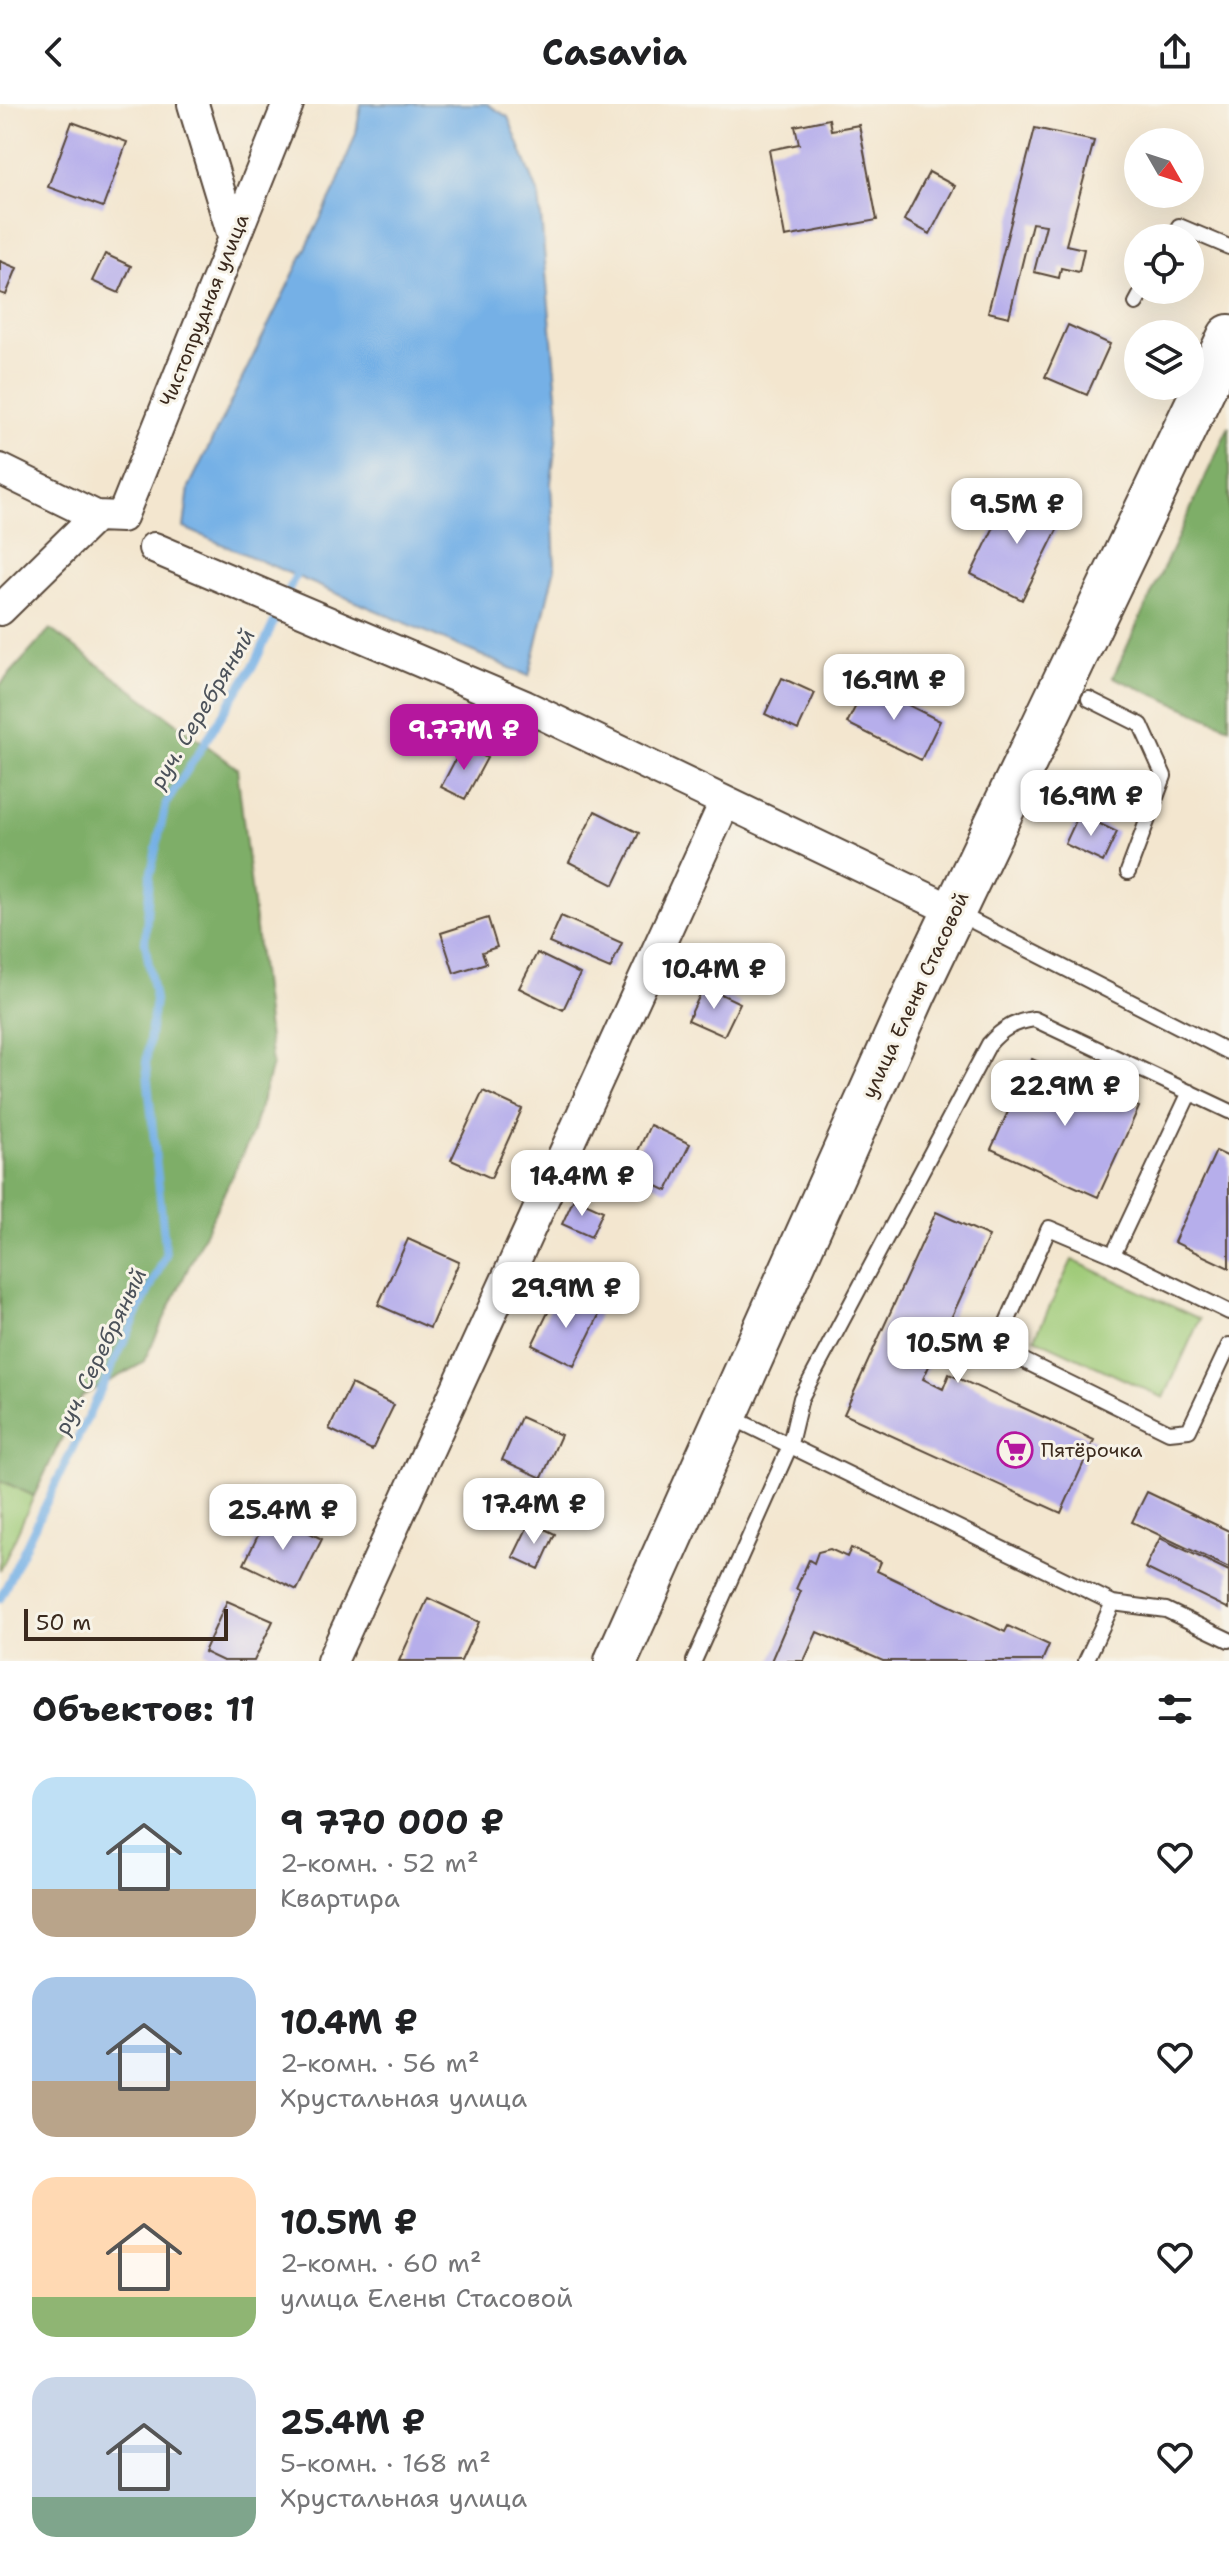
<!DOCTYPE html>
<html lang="ru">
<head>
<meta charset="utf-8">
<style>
	body { margin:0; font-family:"Shantell Sans",sans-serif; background:#f2f2f2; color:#202124; height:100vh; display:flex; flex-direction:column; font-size:30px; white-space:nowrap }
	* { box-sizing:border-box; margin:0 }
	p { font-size:26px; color:#757577 }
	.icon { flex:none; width:44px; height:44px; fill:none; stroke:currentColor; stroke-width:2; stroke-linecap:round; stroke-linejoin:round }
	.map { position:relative; height:1557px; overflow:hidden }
	.sheet { display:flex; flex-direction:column; background:#fff; flex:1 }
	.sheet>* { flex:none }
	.needle { width:52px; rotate:129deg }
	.tools { position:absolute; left:1124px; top:24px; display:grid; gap:16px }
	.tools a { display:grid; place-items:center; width:80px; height:80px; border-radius:50%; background:#fff; box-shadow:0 8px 32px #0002; font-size:40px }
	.scale { position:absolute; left:24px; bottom:20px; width:204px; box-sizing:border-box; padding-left:8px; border:4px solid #3b2a1e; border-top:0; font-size:22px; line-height:28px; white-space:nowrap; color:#3b2a1e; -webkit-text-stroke:6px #f7f3e8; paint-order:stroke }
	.price { position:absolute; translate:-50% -68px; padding:0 18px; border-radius:16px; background:#fff; color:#222; font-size:26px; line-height:52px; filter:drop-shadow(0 2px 4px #0008) }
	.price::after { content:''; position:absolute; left:50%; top:48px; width:24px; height:18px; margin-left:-12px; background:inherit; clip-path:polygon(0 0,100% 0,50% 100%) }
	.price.on { background:#b5179e; color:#fff }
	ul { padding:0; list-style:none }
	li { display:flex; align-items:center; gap:24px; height:200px; padding:0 32px }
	li span { display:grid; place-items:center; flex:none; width:224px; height:160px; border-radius:24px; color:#555 }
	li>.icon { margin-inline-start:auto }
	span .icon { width:96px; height:96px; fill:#fffc; stroke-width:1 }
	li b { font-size:34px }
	h2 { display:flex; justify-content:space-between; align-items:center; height:96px; padding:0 32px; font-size:34px }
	header { display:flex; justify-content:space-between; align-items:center; height:104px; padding:0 32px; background:#fff; font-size:36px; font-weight:700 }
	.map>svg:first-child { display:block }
	.green { fill:#9eca77; stroke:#6c7a4a; stroke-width:2 }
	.forest { fill:#7eae68; stroke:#5c6c43; stroke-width:2 }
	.water { fill:#75b0e6; stroke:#586d82; stroke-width:2 }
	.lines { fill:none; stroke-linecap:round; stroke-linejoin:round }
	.stream { stroke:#75b0e6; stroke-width:8 }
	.building { fill:#b6aeeb }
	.lane-casing { stroke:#574639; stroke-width:18 }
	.street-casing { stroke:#574639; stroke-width:34 }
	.secondary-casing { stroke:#574639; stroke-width:46 }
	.lane { stroke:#fff; stroke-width:14 }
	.street { stroke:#fff; stroke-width:30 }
	.secondary { stroke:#fff; stroke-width:42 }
	.labels { text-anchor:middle; stroke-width:6; stroke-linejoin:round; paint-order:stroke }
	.street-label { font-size:20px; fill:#3b2a1e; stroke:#f7f3e8 }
	.poi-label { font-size:20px; fill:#3b2a1e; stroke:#f7f3e8; text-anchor:start }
	.water-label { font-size:22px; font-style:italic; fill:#4c525a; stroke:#f7f3e8 }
</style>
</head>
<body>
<header><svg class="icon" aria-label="back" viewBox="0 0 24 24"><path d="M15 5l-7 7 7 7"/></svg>Casavia<svg class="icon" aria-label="share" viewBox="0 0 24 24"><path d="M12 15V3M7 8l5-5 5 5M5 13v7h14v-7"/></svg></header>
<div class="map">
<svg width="1229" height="1557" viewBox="0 0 1229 1557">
	<rect width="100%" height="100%" fill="#f7f3e8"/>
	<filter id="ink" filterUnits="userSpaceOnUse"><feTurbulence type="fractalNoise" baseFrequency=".0125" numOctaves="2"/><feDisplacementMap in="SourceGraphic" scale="16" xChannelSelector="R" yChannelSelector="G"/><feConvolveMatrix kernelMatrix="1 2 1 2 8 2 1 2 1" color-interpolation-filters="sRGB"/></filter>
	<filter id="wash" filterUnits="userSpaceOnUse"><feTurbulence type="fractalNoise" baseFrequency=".006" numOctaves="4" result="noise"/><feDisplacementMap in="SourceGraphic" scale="32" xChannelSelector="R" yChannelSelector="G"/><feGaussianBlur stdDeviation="1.8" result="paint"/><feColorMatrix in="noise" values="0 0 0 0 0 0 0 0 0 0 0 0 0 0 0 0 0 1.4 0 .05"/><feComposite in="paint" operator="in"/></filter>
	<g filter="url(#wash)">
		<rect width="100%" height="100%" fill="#f3e6cf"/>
		<path class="green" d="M1072,1156L1200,1215L1164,1294L1035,1234Z
			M0,1376L34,1392L0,1467Z"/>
		<path class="forest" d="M1229,322V623L1113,573Z
			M50,525L237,664L272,961L252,1030L143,1259L82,1292L34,1392L0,1376V581Z"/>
		<path class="water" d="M361,0H487L508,13L539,91L559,312L551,379L555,463L529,572L184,424L189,383L336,83L356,29Z"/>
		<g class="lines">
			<path class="stream" d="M0,1495L166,1151L146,959L155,896L145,838L150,772L166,700L255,559L299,464"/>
		</g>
		<g id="blocks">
			<path class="building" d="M829,15L831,26L859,21L877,116L785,133L769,46L799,40L795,22Z
				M72,18L127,38L103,103L48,83Z
				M1035,24L1094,37L1066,141L1084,145L1079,168L1061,164L1059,174L1034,168L1046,121L1032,119L1009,213L988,208Z
				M929,68L955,82L930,130L904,116Z
				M105,150L131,162L119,189L92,177Z
				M0,157L17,164L6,191L0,189Z
				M1068,221L1110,240L1087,291L1045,273Z
				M1011,388L1063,414L1022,496L971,470Z
				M782,574L815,589L798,626L765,610Z
				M867,580L940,617L921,656L847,619Z
				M463,641L487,654L465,695L441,683Z
				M595,707L639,729L614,781L569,758Z
				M1079,710L1117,728L1103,758L1065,740Z
				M561,812L622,839L610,865L549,839Z
				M488,814L497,843L482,848L486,859L454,869L441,829Z
				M537,849L580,870L563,906L519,884Z
				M704,882L740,899L724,932L688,916Z
				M1032,955L1139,1003L1098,1093L991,1045Z
				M483,987L522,1005L491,1074L451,1056Z
				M650,1021L690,1040L667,1087L628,1068Z
				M1216,1047L1229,1053V1164L1174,1138Z
				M574,1094L603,1107L591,1133L562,1120Z
				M936,1108L989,1132L923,1275L943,1285L949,1270L1094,1336L1061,1409L844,1310Z
				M408,1135L459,1158L430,1224L378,1201Z
				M557,1190L599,1211L574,1262L532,1241Z
				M351,1280L394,1301L372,1346L329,1325Z
				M521,1313L561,1331L542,1374L502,1356Z
				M1147,1388L1229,1427V1464L1132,1418Z
				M269,1409L322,1435L297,1486L244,1460Z
				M530,1418L555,1430L539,1465L513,1453Z
				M1160,1434L1229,1467V1505L1145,1464Z
				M851,1444L881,1458L877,1467L1005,1528L1008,1522L1049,1541L1042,1557H883L817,1528L804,1557H771L801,1487L796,1485L809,1456L814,1459L818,1448L830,1445L847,1453Z
				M428,1494L479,1518L461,1557H399Z
				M227,1497L273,1517L254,1557H223L204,1548Z"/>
		</g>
	</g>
	<g filter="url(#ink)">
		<use href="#blocks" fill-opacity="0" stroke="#574639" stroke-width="2"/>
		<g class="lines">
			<defs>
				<path id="lane" d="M1173,134L1179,122L1229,143
					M1136,199L1143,186
					M1089,595L1141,621L1164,672L1128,768
					M959,810L1229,948
					M1113,1151L1190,988
					M1229,1208L1113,1151L1049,1124L996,1243L1169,1328L1189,1326L1229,1241
					M729,1312L1113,1499L1166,1506L1229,1536
					M694,1557L789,1344L801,1294L989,940C1002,925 1014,918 1034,915L1229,1007
					M1086,1557L1113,1499"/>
				<path id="street" d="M193,0L233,132
					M0,365L96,412L122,413L288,0
					M154,444L525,602L954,807
					M0,506L96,412
					M332,1557L725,698"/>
				<path id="secondary" d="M616,1557L915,889L1229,232"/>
			</defs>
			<use href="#lane" class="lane-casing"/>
			<use href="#street" class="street-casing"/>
			<use href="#secondary" class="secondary-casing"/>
			<use href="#lane" class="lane"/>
			<use href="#street" class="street"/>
			<use href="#secondary" class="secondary"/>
		</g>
	</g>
	<defs>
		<symbol id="supermarket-ring" viewBox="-11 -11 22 22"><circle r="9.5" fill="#f7f3e8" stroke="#b5179e" stroke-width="1.5"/><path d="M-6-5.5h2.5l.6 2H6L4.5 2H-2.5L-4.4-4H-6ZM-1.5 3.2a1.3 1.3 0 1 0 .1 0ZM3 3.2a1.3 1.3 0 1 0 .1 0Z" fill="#b5179e"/></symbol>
	</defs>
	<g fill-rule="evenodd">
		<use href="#supermarket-ring" x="995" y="1326" width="40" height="40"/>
	</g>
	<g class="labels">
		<g class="street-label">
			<text transform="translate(204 206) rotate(-68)" y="7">Чистопрудная улица</text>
			<text transform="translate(915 891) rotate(-65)" y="7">улица Елены Стасовой</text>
		</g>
		<g class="poi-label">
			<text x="1041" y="1353">Пятёрочка</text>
		</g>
		<g class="water-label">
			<text transform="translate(202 604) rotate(-59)" y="8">руч. Серебряный</text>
			<text transform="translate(100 1247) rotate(-64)" y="8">руч. Серебряный</text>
		</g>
	</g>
</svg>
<div class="tools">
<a><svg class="needle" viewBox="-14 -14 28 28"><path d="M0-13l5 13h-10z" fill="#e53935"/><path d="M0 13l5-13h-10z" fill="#757577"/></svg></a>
<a><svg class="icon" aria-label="locate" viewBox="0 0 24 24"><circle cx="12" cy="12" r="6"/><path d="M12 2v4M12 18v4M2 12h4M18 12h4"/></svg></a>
<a><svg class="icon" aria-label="layers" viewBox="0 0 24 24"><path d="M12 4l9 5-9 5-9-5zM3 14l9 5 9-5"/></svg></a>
</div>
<div class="scale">50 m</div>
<b class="price" style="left:1017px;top:442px">9.5M ₽</b>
<b class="price" style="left:894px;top:618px">16.9M ₽</b>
<b class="price on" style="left:464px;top:668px">9.77M ₽</b>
<b class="price" style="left:1091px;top:734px">16.9M ₽</b>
<b class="price" style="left:714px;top:907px">10.4M ₽</b>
<b class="price" style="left:1065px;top:1024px">22.9M ₽</b>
<b class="price" style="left:582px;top:1114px">14.4M ₽</b>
<b class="price" style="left:566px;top:1226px">29.9M ₽</b>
<b class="price" style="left:958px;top:1281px">10.5M ₽</b>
<b class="price" style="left:534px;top:1442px">17.4M ₽</b>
<b class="price" style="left:283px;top:1448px">25.4M ₽</b>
</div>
<section class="sheet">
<h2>Объектов: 11<svg class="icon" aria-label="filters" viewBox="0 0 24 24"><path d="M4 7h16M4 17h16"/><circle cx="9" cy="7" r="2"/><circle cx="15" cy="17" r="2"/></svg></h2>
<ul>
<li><span style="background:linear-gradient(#bfe0f5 70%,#b9a48a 0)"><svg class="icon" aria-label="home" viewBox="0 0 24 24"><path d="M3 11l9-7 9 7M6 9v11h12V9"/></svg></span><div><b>9 770 000 ₽</b><p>2-комн. · 52 m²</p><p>Квартира</p></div><svg class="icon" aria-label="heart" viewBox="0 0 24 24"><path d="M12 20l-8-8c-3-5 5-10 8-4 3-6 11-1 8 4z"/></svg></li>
<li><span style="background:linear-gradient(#a9c7e8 65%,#b9a48a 0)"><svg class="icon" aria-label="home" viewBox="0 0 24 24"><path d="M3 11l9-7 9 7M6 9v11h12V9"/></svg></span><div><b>10.4M ₽</b><p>2-комн. · 56 m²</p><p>Хрустальная улица</p></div><svg class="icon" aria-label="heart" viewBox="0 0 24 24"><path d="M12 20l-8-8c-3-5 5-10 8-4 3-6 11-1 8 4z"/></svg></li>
<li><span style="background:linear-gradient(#ffd9b3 75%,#8fb573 0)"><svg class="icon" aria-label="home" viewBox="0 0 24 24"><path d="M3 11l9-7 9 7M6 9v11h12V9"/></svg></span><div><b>10.5M ₽</b><p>2-комн. · 60 m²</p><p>улица Елены Стасовой</p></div><svg class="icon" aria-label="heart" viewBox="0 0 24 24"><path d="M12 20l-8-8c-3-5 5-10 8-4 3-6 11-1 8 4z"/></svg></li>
<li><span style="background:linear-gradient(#c9d6e8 75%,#7fa58c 0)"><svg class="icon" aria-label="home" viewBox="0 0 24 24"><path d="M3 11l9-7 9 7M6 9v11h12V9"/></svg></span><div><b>25.4M ₽</b><p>5-комн. · 168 m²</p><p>Хрустальная улица</p></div><svg class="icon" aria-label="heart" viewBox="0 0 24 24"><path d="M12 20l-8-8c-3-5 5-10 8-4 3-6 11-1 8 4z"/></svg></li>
</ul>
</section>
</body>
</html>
